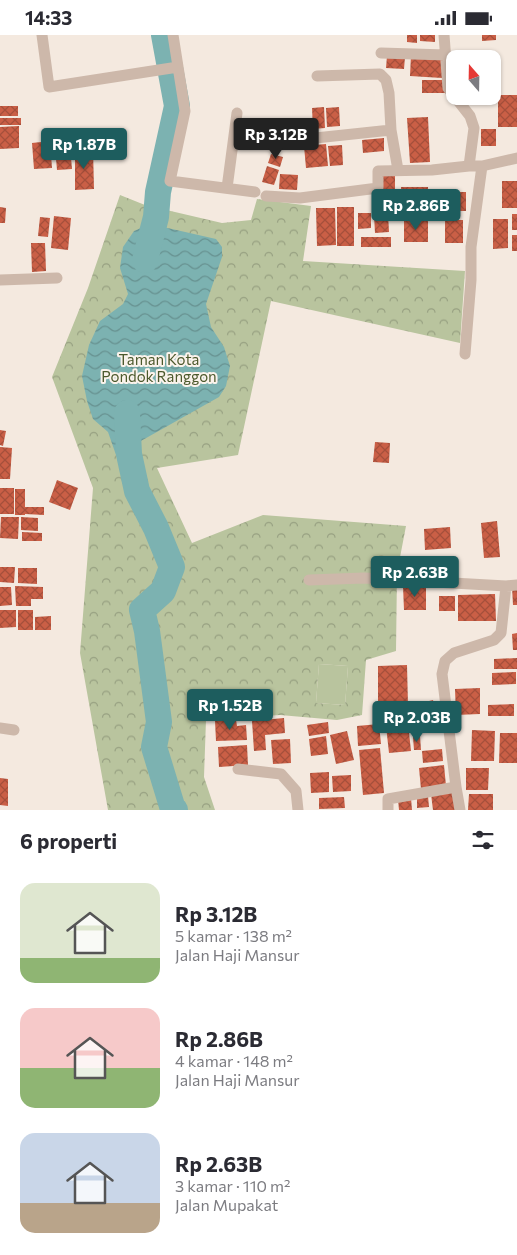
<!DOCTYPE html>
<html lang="id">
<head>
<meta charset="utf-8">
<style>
	body { margin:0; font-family:Commissioner,sans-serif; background:#f2f2f3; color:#2b2b33; height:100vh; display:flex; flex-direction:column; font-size:19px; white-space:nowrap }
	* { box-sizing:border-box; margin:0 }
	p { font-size:16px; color:#7c7c81 }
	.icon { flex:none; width:28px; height:28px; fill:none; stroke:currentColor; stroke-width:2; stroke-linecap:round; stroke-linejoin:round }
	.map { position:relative; height:775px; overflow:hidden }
	.details { display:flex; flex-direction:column; background:#fff; flex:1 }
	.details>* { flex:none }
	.needle { width:32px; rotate:340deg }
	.fabs { position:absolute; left:446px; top:15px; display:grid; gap:10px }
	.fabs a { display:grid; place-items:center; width:55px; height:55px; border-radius:10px; background:#fff; box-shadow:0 1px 4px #0004; font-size:25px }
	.price { position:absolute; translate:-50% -42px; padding:0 11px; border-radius:5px; background:#1d5d5e; color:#fff; font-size:16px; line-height:32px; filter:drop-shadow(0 1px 2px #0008) }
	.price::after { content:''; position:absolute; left:50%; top:30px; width:15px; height:11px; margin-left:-8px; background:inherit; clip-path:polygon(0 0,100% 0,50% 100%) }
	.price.current { background:#222; color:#fff }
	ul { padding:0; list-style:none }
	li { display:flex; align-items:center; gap:15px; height:125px; padding:0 20px }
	li span { display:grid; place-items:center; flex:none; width:140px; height:100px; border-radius:15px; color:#555 }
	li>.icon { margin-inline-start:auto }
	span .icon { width:60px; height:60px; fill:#fffc; stroke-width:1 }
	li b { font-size:21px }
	h2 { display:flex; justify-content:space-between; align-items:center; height:60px; padding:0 20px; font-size:21px }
	.status { display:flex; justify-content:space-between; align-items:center; height:35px; padding:0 25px; background:#fff; direction:ltr }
	.status svg { height:14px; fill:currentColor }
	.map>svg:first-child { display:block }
	.grass { fill:#b9c49e }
	.forest { fill:url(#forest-crowns); fill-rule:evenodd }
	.water { fill:url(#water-waves) }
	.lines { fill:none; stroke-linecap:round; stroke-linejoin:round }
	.river { stroke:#7cb2b1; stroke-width:26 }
	.building { fill:url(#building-cross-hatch) }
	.minor { stroke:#cdb8aa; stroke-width:11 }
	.labels { text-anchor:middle; stroke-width:4; stroke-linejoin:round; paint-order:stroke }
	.park-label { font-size:15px; fill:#4c592c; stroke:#fbf3ec }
</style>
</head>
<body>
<div class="status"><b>14:33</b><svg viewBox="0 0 49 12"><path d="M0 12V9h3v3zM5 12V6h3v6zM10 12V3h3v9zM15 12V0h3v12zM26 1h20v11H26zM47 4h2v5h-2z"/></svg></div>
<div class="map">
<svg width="517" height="775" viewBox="0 0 517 775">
	<defs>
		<pattern id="forest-crowns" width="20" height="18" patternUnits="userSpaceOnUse" patternTransform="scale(1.25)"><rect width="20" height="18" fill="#b9c49e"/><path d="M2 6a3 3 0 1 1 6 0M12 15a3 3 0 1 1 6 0" fill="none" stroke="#97a081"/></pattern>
		<pattern id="water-waves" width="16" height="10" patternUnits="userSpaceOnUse" patternTransform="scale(1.25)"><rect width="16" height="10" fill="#7cb2b1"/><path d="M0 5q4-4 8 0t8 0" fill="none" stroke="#679190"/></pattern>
		<pattern id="building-cross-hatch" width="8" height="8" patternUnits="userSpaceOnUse" patternTransform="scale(1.25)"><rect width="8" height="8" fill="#ca5f46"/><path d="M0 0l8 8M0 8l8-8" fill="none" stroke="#a54f3b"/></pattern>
	</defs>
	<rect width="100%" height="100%" fill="#f4e9df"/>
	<path class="grass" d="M319,629L348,631L345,670L316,668Z"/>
	<path class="forest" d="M120,160L145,170L222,188L251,185L257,164L311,171L303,226L465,236L460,308L271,266L238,420L157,433L192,508L263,480L406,491L397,538L396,616L366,625L362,680L337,685L280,680L206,685L204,742L215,775H108L80,618L93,453L52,342L88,253ZM319,629L348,631L345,670L316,668Z"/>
	<path class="water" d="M150,189L216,204L222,212V222L206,269L211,292L224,312L230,331L226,351L219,362L116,420L108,397L93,384L87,366L82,341L89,310L100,286L123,269L128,259L120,233L123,212L134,196Z"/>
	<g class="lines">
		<path class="river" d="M145,225L156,182L158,157L177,71L164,0
			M127,378L129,419L137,456L156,493L172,532L163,556L142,575L147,596L159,687L154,712L172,771L175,775"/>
	</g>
	<path class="building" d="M407,0H417V8L407,7Z
		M420,0H435V7L420,6Z
		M482,0H496V5L482,6Z
		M411,20L443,22L442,43L410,41Z
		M387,21L405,22L404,34L386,33Z
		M422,45H445V58H422Z
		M498,60H517V92H498Z
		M0,71H18V81H0Z
		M324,72L325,93L313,94L312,73Z
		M339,72L340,91L327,92L326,73Z
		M428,82L430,127L410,128L407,83Z
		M0,83H21V90H0Z
		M19,91V113L0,114V92Z
		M481,94H496V111H481Z
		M384,103V116L363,118L362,105Z
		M50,106L52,133L34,134L32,108Z
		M326,109L328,131L306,133L304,111Z
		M342,110L343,130L330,131L328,111Z
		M70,111L72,134L57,135L55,112Z
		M93,114L94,154L75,155V115Z
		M271,119L283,122L280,132L268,128Z
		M267,131L279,135L274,150L262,147Z
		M280,139L298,140L297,155L279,154Z
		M382,139H395V154H382Z
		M502,146H517V173H502Z
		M401,152H428V178H401Z
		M383,156H395L394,175H383Z
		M443,157H466V176H443Z
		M0,172L6,173L5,188H0Z
		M337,172H354V211H337Z
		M316,173H335L336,210L317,211Z
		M358,178H371V193L358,194Z
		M388,179L389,197L375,198L374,180Z
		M512,179H517V195H512Z
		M54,181L71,183L68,215L51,213Z
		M40,182L50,183L48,202L38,201Z
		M493,184H508V213L493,214Z
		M404,185H428V207H404Z
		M445,185H463V208H445Z
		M512,200H517V216H512Z
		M361,202H391V212H361Z
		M31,208H45L46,236L32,237Z
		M0,395L6,396L3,411L0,410Z
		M375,407L390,408L389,428L373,427Z
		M0,412L12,413L10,444H0Z
		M57,445L78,453L70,475L49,467Z
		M0,453H14V479H0Z
		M15,454H25V480H15Z
		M25,472H44V480L25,479Z
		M1,482H19L18,504L0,503Z
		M21,482L38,483V496L21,495Z
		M497,486L500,522L484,523L481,488Z
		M450,492L451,513L425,515L424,494Z
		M22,497L42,498V506H22Z
		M0,532H15L14,548L0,547Z
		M18,533H37V549L18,548Z
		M15,551L43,552V564H31V571H16Z
		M403,551H426V575H404Z
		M0,552H11L12,570L0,571Z
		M512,552H517V570H513Z
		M495,559L496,586H458V560Z
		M439,561H455V576H439Z
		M0,575H16V592L0,593Z
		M18,575H33V595H18Z
		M51,581V595H35V582Z
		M517,598V615H513L512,599Z
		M517,623V634H494V624Z
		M407,630L408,670L378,671V631Z
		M516,637V649L492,650V638Z
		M480,653V679L456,680L455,654Z
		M433,665L436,678L417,683L413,670Z
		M514,669V681H488V670Z
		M441,679L444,692L420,698L417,686Z
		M284,683L285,698L265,700L266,715L254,716L252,686Z
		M236,685L237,691L246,690L247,705L216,706L215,686Z
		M328,687L329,698L309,701L307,690Z
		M408,688L411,716L389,718L386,691Z
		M379,689L381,709L358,711L357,691Z
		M472,695L495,696L494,726H471Z
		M347,696L354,725L336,729L330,700Z
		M500,698H517V728H499Z
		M326,701L328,719L311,721L309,704Z
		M420,701L421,715H414L413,702Z
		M290,704L291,728L273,729L271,705Z
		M247,710L248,730L219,732L218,712Z
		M380,713L384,758L363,760L359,715Z
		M442,714L443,726L423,728L422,716Z
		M444,730L446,751L421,754L419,733Z
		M466,733H489L488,755H466Z
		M329,737V757L311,758L310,738Z
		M351,740V756L333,757L332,741Z
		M0,743L8,744V771L0,770Z
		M454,756L456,775H433L431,759Z
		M469,759H493V775H468Z
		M428,761L429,772L417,773V762Z
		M344,762L345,773L319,774V763Z
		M411,763L412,775H399L398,764Z"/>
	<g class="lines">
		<path class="minor" d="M42,0L49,52L178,32
			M173,0L185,76L170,146L255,157
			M444,0L448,53L470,81L474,93L469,131
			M381,18L446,20
			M317,41L380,39L386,45L389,58L391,95L398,135
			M235,95L271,100
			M306,104L391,95
			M227,153L237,78
			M266,161L300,163L378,153V136L432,135L469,131H482L517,123
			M0,245L57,243
			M465,319L471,245V212L482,131
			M309,545L364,543L506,551
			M0,693L14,695
			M238,734L281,739L296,756L298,775
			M456,752L460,775
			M388,775V764L456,752L442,639L445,626L454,618L494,605L501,598L506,551L517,550"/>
	</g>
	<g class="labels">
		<g class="park-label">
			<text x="159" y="330">Taman Kota<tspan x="159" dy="17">Pondok Ranggon</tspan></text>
		</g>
	</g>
</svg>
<div class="fabs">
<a><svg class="needle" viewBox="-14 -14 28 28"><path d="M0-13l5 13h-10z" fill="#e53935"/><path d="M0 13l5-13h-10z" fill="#7c7c81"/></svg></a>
</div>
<b class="price current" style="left:276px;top:125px">Rp 3.12B</b>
<b class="price" style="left:84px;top:135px">Rp 1.87B</b>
<b class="price" style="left:416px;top:196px">Rp 2.86B</b>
<b class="price" style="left:415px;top:563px">Rp 2.63B</b>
<b class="price" style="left:230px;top:696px">Rp 1.52B</b>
<b class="price" style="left:417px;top:708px">Rp 2.03B</b>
</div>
<section class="details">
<h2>6 properti<svg class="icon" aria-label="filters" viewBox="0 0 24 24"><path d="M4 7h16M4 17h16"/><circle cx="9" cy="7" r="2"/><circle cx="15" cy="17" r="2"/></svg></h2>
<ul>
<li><span style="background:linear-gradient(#dfe7d0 75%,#8fb573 0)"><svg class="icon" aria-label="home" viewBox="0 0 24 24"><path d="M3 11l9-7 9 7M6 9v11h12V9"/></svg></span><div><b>Rp 3.12B</b><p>5 kamar · 138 m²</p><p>Jalan Haji Mansur</p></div></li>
<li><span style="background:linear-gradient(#f6c9c9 60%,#8fb573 0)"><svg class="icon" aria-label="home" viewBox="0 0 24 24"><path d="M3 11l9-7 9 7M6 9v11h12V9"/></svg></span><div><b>Rp 2.86B</b><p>4 kamar · 148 m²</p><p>Jalan Haji Mansur</p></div></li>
<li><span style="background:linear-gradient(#c9d6e8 70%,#b9a48a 0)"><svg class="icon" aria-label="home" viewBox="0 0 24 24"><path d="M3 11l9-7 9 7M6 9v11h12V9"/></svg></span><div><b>Rp 2.63B</b><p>3 kamar · 110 m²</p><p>Jalan Mupakat</p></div></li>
</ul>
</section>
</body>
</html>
